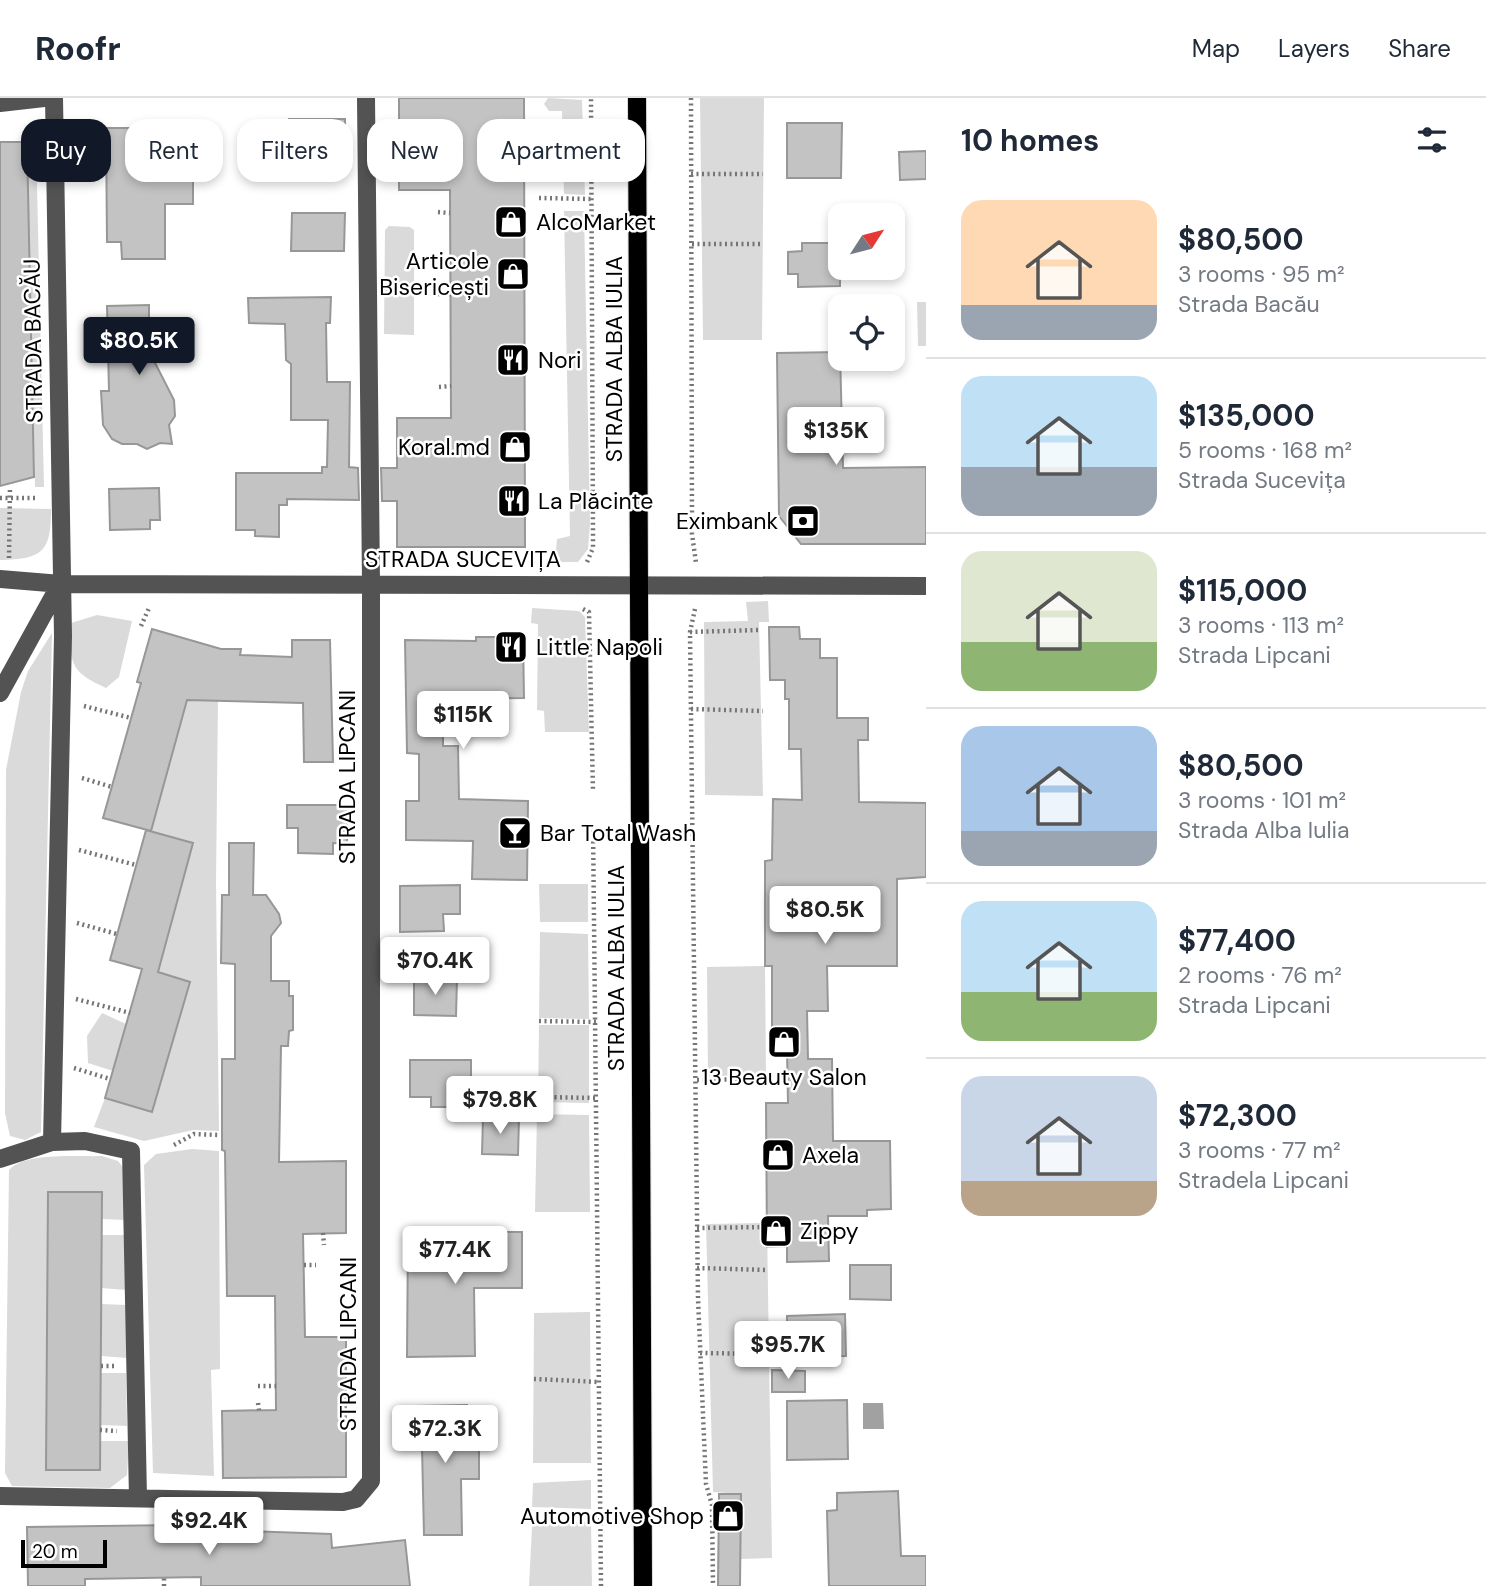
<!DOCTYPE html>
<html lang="en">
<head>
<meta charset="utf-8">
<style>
	body { margin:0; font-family:"DM Sans",sans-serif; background:#f2f2f3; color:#1f2937; height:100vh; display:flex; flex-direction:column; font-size:26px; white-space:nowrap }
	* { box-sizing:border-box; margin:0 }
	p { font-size:23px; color:#747a83 }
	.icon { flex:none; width:38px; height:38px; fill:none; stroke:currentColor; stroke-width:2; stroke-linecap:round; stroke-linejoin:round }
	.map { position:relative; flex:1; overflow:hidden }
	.drawer { display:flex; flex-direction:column; background:#fff; width:560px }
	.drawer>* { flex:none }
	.hud { position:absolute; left:21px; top:21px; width:665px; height:63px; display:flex; gap:14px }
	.needle { width:46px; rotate:54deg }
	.controls { position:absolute; left:828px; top:105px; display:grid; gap:14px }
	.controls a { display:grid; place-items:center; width:77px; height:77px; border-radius:14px; background:#fff; box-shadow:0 4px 10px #0003; font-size:35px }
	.scale { position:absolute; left:21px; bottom:18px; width:86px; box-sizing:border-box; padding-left:7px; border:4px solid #000; border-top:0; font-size:19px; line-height:24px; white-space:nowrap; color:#000; -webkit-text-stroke:5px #fff; paint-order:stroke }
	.price { position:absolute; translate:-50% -60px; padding:0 16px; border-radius:7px; background:#fff; color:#222; font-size:23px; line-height:46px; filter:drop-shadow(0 2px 4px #0008) }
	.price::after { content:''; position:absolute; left:50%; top:42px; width:21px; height:16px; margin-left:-10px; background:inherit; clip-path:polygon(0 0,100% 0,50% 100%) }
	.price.selected { background:#111827; color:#fff }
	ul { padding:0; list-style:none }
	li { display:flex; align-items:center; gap:21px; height:175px; padding:0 35px }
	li+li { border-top:2px solid #e0e1e3 }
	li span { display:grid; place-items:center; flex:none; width:196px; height:140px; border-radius:21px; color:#555 }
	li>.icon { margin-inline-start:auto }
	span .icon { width:84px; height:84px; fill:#fffc; stroke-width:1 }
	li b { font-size:30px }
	h2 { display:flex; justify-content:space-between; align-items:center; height:84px; padding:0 35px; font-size:30px }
	.tag { padding:0 24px; border-radius:21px; background:#fff; box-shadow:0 4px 10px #0003; font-size:24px; line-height:63px }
	.tag.selected { background:#111827; color:#fff }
	header { display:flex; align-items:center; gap:42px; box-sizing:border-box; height:98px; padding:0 35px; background:#fff; border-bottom:2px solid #e0e1e3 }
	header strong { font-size:33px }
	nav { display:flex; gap:38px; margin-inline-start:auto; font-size:24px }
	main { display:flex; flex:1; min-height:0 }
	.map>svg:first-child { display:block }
	.green { fill:#dadada }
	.water { fill:#a1a1a1 }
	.building { fill:#c3c3c3; stroke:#979797; stroke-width:2 }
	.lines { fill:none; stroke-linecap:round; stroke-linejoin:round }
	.major-casing { stroke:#dbdbdb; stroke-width:20 }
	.path { stroke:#757575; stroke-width:4.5; stroke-dasharray:2 3.5; stroke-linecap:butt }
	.minor { stroke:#535353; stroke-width:18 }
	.major { stroke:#000; stroke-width:18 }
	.labels { text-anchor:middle; stroke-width:5; stroke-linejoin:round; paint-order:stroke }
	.poi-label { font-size:23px; fill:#000; stroke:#fff; text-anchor:start }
	.street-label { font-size:23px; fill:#000; stroke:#fff }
</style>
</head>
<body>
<header>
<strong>Roofr</strong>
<nav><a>Map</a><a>Layers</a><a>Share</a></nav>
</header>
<main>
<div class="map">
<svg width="926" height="1488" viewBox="0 0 926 1488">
	<rect width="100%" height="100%" fill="#fff"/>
	<path class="green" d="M548,0L582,2L585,97L564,96L562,13H549L544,6Z
		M700,0H764L762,242H703Z
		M27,44H36L44,389H35Z
		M564,113H584L590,426L588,451L578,464H555L557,441L570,438Z
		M389,128L410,129L414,132V237L384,236L385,132Z
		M917,204H926V248H918Z
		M0,410L51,411C51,454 43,461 0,462Z
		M768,503L769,524H759L763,698L705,697L704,524L748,523L746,504Z
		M532,510L579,513L585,519L589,634H545L544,613L537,612L538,526L531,525Z
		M97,517L132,523L119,579L106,590C68,573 70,564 71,525Z
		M52,535L41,1034L25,1042L10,1038L5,1015L6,672L21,594L28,573Z
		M189,596L218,599L216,785L219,1033L193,1032L144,1043L94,1029L105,1000L152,1013L190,885L158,874L193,745L151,733Z
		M539,786H588V824H540Z
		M540,834L588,836L589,921L539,920Z
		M765,868L766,977L708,978L707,869Z
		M102,915L126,926L113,973L88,965L87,938Z
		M539,927H589V1005L538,1004Z
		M537,1016L589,1017L590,1114H535Z
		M192,1051L219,1053L220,1271L211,1272L214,1378L153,1375L144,1067L156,1056Z
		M102,1058L118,1063L125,1072L126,1122L102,1121L101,1094H48L46,1371L100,1372V1343H129L127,1377L110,1390L12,1388L5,1375L9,1072C25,1054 78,1059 102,1058Z
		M767,1125L772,1460L741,1461V1396L713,1394L706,1126Z
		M101,1137H127V1192L101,1190Z
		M101,1206L127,1207V1260L101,1258Z
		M590,1214L591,1365H533L534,1215Z
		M101,1275H126L127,1328L100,1327Z
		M591,1382V1411L532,1409L533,1385Z
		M540,1423L591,1424L592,1488H529L532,1429Z"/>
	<path class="water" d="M863,1305H883L884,1331H863Z"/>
	<path class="building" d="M399,0H524L525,449H397V403H382L381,370H397V320H451L450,92H399Z
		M289,21H345V55H327V67H289Z
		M787,25H842L841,80H787Z
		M106,30H145V51H193V106H165V161H122L121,144H107Z
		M0,44H27L34,379L0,388Z
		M926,53V81L900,82L899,54Z
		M292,115H345L344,153H291Z
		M802,145H840V188L798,189V176H788V154L802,153Z
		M331,199L330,225H326L327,284H350L349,369L358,370L359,402L287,401V407H279V439L255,438V432H236V375H322V369H327L328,322H291V266L286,262L285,226L249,225L248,200Z
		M149,207V226L182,225L183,259H152L174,302L175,318L169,327L172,346L160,345L147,351L137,346H122L112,341L103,327L101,293H109L107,208Z
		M840,254L843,370L926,369V446H801L779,418L777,255Z
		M159,390L160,422H150V431L110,432L109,391Z
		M769,529H799L800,541H820V560H837V620H868V642H858L859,704L926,705V779L897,781V868H827L828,913H807L808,961H832L833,1043H890L891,1111L867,1112V1118H828L829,1163L787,1164V1148L767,1149L766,1005H788L787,953H772V868H765V763L772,762L773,701L802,702L801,651H789V601H785V582H770Z
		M152,531L221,551H241L240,557L292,559V542H330L333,664H304L303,605L187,602L151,733L103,720L141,585L137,584Z
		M476,539H523L524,600L443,601V648H458L459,701L528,703L527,782L472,781L473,743L406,742V703H419V656L407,655L405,542L476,543Z
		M287,707H347V746L333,745V756L298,755V730H287Z
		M146,732L193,745L158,874L190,884L152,1014L105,1000L142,871L110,862Z
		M229,745H254L253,797H266L279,816L281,825L271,838V883H289V898H293V932L289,933L288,948H281L279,1064L346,1063V1135L303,1136L305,1239H346V1379L223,1380L222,1313L276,1312L275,1198H227L225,1053L222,1052V961H235V866L221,865L222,797H229Z
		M460,787V816H443L444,833L400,834V788Z
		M414,880L457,881L456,918L414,917Z
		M410,962H471V1009H431V999H410Z
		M483,1019L519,1020L518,1057L482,1056Z
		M48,1094H102L100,1372H46Z
		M408,1134H522V1190H474L475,1258L407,1259Z
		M850,1167H891V1202L850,1201Z
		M845,1216L846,1258L788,1259L787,1218Z
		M772,1272L805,1273V1294H772Z
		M847,1302L848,1361L787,1362V1303Z
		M467,1307V1345H479V1381H461L462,1437H424L422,1349H415V1308Z
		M898,1393L901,1458H926V1488H829L827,1413L837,1412V1395Z
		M719,1396H741L740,1488H718Z
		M250,1426V1433L331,1436L332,1450L405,1442L410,1488H201V1479L85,1481V1488H28L27,1429Z"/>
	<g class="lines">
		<defs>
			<path id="major" d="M637,0L643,1488"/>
		</defs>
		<use href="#major" class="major-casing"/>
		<path class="path" d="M691,0L692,436L696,465
			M691,76H763
			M539,100L591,101
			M438,114L450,115
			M692,146H762
			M438,196H451
			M439,289L451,288
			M0,400H38
			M9,460L10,389
			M587,464L593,450V434L591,0
			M583,511L589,514L593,694
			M695,511L690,534L698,1200L706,1386L712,1407L713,1488
			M141,528L149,510
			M690,534L759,532
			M84,608L131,620
			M691,611L763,613
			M82,680L112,689
			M593,727L601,1488
			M79,752L136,767
			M77,825L117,836
			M76,901L130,915
			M539,923L596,924
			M74,970L110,981
			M697,982L766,981
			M538,999L597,1000
			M174,1047L194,1036L219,1037
			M697,1130L767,1129
			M323,1135L324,1147
			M304,1167H316
			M697,1170L768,1172
			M700,1255L769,1256
			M101,1268H114
			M534,1281L599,1284
			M258,1288H276
			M258,1305L259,1312
			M100,1332L117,1333
			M164,1488V1480"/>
		<path class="minor" d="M0,5L44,0
			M0,481L61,486L926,488
			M0,595L59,488
			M52,1044L85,1043L131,1053L138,1400
			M0,1061L52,1044L63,538L54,0
			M0,1398L343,1404L356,1401L371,1383V485L366,0"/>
		<use href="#major" class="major"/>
	</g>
	<defs>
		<symbol id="shop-square" viewBox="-11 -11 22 22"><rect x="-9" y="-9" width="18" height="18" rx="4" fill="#000" stroke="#fff"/><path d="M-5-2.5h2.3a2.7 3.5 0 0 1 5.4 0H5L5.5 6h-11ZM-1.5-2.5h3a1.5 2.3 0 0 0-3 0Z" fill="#fff"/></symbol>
		<symbol id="restaurant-square" viewBox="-11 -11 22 22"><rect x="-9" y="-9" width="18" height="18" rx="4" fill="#000" stroke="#fff"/><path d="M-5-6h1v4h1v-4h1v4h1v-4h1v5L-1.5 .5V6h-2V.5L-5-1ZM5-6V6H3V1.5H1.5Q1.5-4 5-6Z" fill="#fff"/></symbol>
		<symbol id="bank-square" viewBox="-11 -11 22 22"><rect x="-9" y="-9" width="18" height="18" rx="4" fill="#000" stroke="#fff"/><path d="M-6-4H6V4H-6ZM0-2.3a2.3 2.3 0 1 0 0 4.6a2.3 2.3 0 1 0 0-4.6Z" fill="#fff"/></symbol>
		<symbol id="bar-square" viewBox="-11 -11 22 22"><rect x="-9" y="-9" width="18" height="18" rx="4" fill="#000" stroke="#fff"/><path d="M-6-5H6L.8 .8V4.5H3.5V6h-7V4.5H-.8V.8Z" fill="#fff"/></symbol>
	</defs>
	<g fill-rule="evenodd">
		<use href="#shop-square" x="492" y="105" width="38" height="38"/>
		<use href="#shop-square" x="494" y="157" width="38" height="38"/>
		<use href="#restaurant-square" x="494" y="243" width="38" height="38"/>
		<use href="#shop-square" x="496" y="330" width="38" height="38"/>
		<use href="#restaurant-square" x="495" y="384" width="38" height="38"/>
		<use href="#bank-square" x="784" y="404" width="38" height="38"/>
		<use href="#restaurant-square" x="492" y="530" width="38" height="38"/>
		<use href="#bar-square" x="496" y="716" width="38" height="38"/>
		<use href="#shop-square" x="765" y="925" width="38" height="38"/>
		<use href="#shop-square" x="759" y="1038" width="38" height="38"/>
		<use href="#shop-square" x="757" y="1114" width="38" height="38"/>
		<use href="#shop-square" x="709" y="1399" width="38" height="38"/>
	</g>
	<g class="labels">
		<g class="poi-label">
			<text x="536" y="132">AlcoMarket</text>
			<text x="489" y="171" text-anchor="end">Articole<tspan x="489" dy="26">Bisericești</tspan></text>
			<text x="538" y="270">Nori</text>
			<text x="490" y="357" text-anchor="end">Koral.md</text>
			<text x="538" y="411">La Plăcinte</text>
			<text x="778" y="431" text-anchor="end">Eximbank</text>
			<text x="536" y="557">Little Napoli</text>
			<text x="540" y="743">Bar Total Wash</text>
			<text x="784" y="987" text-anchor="middle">13 Beauty Salon</text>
			<text x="802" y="1065">Axela</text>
			<text x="800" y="1141">Zippy</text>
			<text x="704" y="1426" text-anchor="end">Automotive Shop</text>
		</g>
		<g class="street-label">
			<text transform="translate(33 243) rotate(-91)" y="8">STRADA BACĂU</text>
			<text transform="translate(614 261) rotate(-90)" y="8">STRADA ALBA IULIA</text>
			<text x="463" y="469">STRADA SUCEVIȚA</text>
			<text transform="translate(347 679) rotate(-90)" y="8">STRADA LIPCANI</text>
			<text transform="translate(616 870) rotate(-90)" y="8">STRADA ALBA IULIA</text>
			<text transform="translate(348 1246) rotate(-90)" y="8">STRADA LIPCANI</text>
		</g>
	</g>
</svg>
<div class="controls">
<a><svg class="needle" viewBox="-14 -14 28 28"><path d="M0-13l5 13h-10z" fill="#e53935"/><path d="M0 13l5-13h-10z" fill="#747a83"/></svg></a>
<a><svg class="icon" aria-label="locate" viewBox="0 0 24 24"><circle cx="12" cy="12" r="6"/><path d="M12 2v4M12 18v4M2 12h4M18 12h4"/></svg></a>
</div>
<div class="scale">20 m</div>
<b class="price selected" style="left:139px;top:279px">$80.5K</b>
<b class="price" style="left:836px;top:369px">$135K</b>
<b class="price" style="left:463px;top:653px">$115K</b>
<b class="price" style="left:825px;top:848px">$80.5K</b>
<b class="price" style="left:435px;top:899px">$70.4K</b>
<b class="price" style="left:500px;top:1038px">$79.8K</b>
<b class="price" style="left:455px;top:1188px">$77.4K</b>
<b class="price" style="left:788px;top:1283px">$95.7K</b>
<b class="price" style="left:445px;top:1367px">$72.3K</b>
<b class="price" style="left:209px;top:1459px">$92.4K</b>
<div class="hud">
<a class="tag selected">Buy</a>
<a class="tag">Rent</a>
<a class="tag">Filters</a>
<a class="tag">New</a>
<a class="tag">Apartment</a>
</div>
</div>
<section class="drawer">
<h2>10 homes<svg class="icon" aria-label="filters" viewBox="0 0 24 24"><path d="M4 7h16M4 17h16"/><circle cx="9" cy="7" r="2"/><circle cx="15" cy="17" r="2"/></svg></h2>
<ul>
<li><span style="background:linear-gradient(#ffd9b3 75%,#9aa5b1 0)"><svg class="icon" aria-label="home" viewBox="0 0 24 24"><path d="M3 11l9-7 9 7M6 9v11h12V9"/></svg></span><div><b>$80,500</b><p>3 rooms · 95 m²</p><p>Strada Bacău</p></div></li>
<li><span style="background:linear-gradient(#bfe0f5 65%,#9aa5b1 0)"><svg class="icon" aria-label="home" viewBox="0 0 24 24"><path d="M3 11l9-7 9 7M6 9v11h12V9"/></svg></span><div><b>$135,000</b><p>5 rooms · 168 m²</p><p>Strada Sucevița</p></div></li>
<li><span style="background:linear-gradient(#dfe7d0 65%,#8fb573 0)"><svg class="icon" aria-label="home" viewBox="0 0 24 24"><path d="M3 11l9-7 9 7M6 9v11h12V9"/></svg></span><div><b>$115,000</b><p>3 rooms · 113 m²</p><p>Strada Lipcani</p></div></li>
<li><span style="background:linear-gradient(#a9c7e8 75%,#9aa5b1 0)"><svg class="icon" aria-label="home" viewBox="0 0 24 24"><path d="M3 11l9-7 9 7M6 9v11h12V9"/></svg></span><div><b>$80,500</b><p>3 rooms · 101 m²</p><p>Strada Alba Iulia</p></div></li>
<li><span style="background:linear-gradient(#bfe0f5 65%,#8fb573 0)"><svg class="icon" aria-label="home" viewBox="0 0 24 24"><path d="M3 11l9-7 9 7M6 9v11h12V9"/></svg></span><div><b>$77,400</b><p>2 rooms · 76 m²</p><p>Strada Lipcani</p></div></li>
<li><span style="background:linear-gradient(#c9d6e8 75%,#b9a48a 0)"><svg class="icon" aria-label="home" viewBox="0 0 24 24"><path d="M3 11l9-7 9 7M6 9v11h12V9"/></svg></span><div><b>$72,300</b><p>3 rooms · 77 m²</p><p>Stradela Lipcani</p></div></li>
</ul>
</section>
</main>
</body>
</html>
